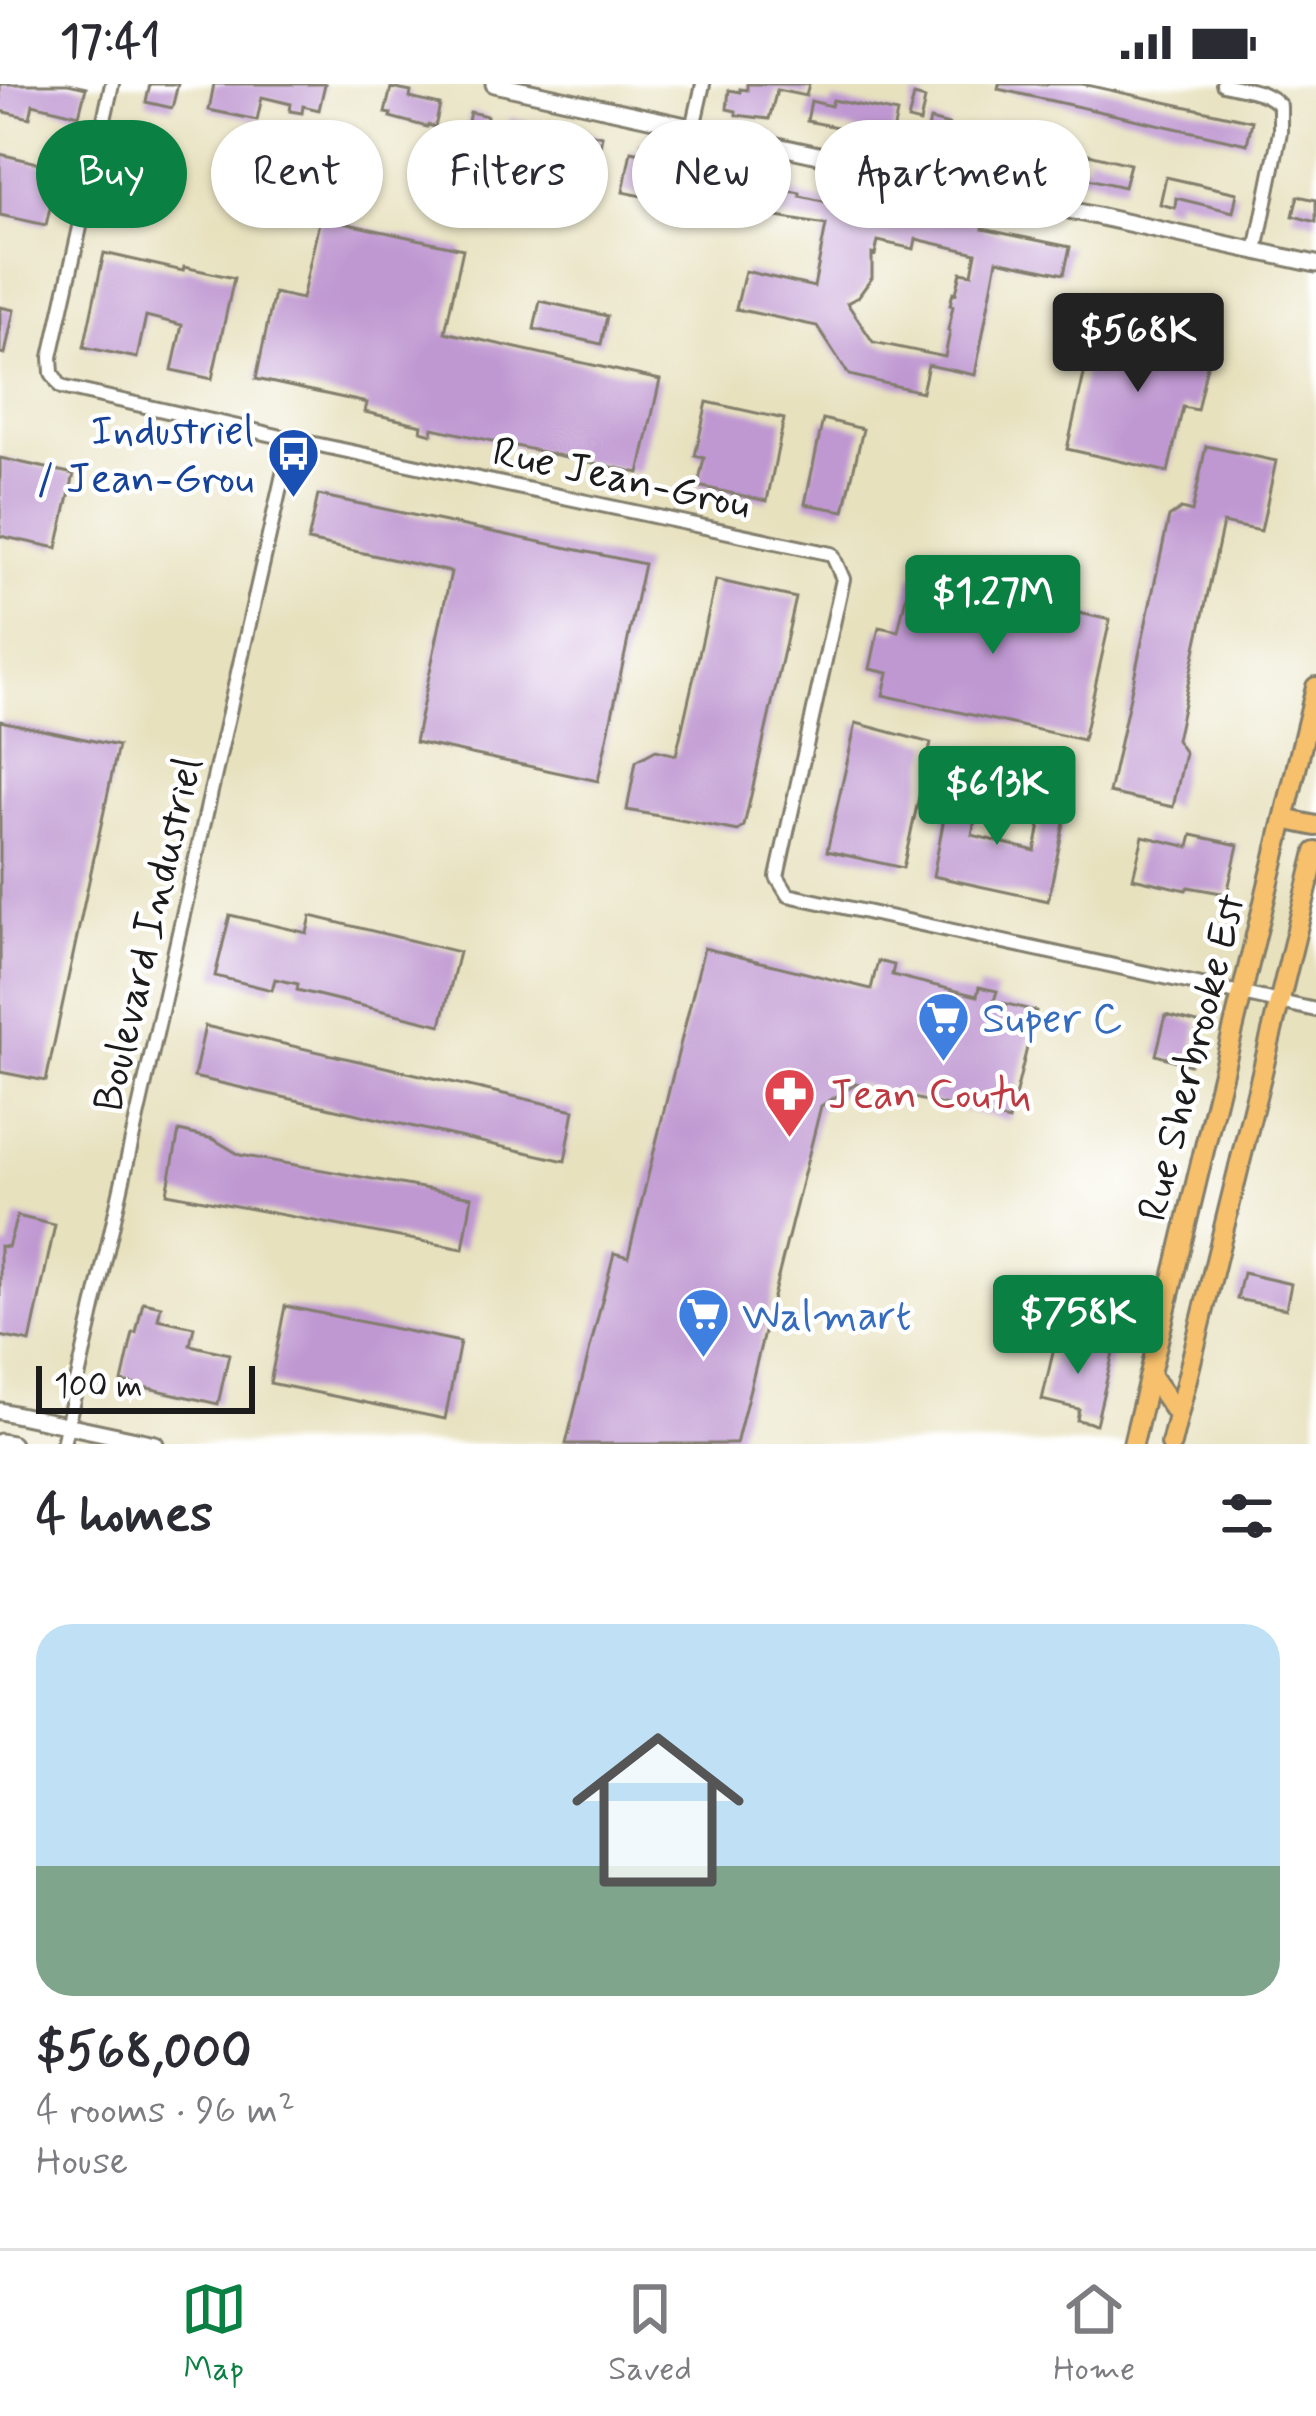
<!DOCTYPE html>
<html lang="en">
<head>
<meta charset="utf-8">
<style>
	body { margin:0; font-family:Mynerve,sans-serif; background:#f2f2f3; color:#2b2b33; height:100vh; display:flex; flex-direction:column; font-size:45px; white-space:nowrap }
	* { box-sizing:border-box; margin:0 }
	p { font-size:39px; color:#7c7c81 }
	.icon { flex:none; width:66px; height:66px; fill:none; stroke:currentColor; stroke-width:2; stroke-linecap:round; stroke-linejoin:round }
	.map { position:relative; height:1360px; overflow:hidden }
	.details { display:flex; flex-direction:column; background:#fff; flex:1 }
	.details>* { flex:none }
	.hud { position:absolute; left:36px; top:36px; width:1245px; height:108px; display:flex; gap:24px }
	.scale { position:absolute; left:36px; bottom:30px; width:219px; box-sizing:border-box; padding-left:12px; border:6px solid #1c1c1c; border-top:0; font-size:33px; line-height:42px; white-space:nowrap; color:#1c1c1c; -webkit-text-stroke:9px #fff; paint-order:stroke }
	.price { position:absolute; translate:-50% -102px; padding:0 27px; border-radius:12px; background:#0b8043; color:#fff; font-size:39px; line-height:78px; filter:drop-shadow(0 3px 6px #0008) }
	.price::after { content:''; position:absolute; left:50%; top:72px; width:36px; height:27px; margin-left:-18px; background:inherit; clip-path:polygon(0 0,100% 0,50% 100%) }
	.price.active { background:#222; color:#fff }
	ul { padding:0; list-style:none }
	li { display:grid; align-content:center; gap:24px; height:636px; padding:0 36px }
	li span { display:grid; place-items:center; height:372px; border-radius:36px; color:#555 }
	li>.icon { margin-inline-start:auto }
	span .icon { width:216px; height:216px; fill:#fffc; stroke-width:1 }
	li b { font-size:51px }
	h2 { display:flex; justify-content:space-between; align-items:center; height:144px; padding:0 36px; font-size:51px }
	.chip { padding:0 42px; border-radius:54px; background:#fff; box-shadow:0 3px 9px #0004; font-size:42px; line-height:108px }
	.chip.active { background:#0b8043; color:#fff }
	.status { display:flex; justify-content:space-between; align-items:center; height:84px; padding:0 60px; background:#fff; direction:ltr }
	.status svg { height:33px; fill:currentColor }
	.tabs { display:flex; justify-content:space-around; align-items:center; height:168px; border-top:3px solid #e1e1e2; background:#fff; font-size:33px; color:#7c7c81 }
	.tabs a { display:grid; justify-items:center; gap:6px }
	.tabs .active { color:#0b8043 }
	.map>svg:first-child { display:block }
	.building { fill:#bf98d1; fill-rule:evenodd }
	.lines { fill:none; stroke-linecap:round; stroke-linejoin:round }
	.minor-casing { stroke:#827e6d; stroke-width:18 }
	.tertiary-casing { stroke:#827e6d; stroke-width:21 }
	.primary-casing { stroke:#827e6d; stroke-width:24 }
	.minor { stroke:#fff; stroke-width:12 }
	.tertiary { stroke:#fff; stroke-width:15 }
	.primary { stroke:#f7c06c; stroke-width:18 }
	.labels { text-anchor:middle; stroke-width:9; stroke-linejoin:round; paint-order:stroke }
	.transit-label { font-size:42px; fill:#164399; stroke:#fff; text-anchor:end }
	.street-label { font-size:42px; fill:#1c1c1c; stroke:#fff }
	.shop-label { font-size:42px; fill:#366cbe; stroke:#fff; text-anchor:start }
	.health-label { font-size:42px; fill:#be3a42; stroke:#fff; text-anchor:start }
</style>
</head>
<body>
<div class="status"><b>17:41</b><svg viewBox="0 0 49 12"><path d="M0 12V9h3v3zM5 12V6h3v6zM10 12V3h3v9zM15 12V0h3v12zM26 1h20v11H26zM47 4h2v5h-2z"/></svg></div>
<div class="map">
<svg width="1316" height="1360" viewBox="0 0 1316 1360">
	<rect width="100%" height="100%" fill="#fff"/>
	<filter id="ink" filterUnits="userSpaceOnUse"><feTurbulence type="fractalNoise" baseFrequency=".00833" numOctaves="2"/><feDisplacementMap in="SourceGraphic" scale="24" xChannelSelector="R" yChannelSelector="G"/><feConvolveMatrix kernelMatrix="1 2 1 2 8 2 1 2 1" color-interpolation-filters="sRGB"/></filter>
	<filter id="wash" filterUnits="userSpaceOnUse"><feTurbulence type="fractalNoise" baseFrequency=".004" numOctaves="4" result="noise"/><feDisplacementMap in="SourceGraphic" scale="48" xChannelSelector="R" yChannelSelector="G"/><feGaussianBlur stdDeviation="2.7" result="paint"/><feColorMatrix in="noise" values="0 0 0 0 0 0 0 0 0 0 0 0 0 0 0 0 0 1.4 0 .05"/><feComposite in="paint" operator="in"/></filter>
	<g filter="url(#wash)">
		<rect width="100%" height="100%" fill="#e7e1be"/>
		<g id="blocks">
			<path class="building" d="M0,0H68L86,4L79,31L33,20L30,34L0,27Z
				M150,0H178L172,24L146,18Z
				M214,0H325L319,26L303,22L302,29L290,27L291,20L262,13L257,36L209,26Z
				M747,0H809L806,12L777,6L769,35L736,31V27L727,25L729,6L740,8V5L747,6Z
				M999,0H1082L1252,37L1247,60L998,5Z
				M391,4L411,8L410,14L440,21L435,43L428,41L427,43L390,33L391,30L385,29Z
				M914,12L925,15L920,39L908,36Z
				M833,16L897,29L892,54L807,37L811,17L831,22Z
				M470,28L487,32L482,53L465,51Z
				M510,34L532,38L528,56L507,53Z
				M930,36L949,41L943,68L924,64Z
				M556,41L602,52L594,90L580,87L584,70L551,62Z
				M973,52L1021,64L1023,57L1047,63L1045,72L1086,81L1089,70L1130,80L1124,103L1071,91L1070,98L1046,92L1047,88L1017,81L1018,77L990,70L983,71L982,75L968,72Z
				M642,59L656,62L647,113L623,108L631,67L641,69Z
				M0,70L59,84L46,141L0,131Z
				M1166,93L1237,109L1233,128L1176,114L1175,124L1160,120Z
				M841,96L854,99L850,123L889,131L893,112L924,118L922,126L984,139L983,145L1070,163L1064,190L997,176L975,291L928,281L922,308L849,291L817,242L736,225L745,187L814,203L826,141L771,132L775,113L778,114L780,105L800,109V112L836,120ZM916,155L976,169L972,190L961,188L956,209L953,208L950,221L953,222L948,246L950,247L945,273L873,258L847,219L858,213L872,194V170L875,171L878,157L914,165Z
				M1298,112L1316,116V138L1293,132Z
				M320,134L463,165L445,248L660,296L639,389L433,344L432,350L421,347L422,341L365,328L367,319L256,295L274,209L302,215Z
				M104,169L183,187L184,183L234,194L212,295L172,286L182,241L146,232L137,274L84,263Z
				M540,217L607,232L601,260L534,245Z
				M0,223L14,226L5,270L0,269Z
				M1115,235L1208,256L1205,271L1209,272L1197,326L1183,323L1168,388L1067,365L1090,264L1101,267L1105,252L1111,253Z
				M707,318L784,335L767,417L698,402L704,374L695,372Z
				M823,335L863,345L844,427L805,420Z
				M1206,362L1276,377L1261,447L1223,439L1176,656L1185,669L1173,723L1109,709L1169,433L1181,425L1192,428Z
				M0,374L74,390L57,464L0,452Z
				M318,411L644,480L598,697L415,658L451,488L308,457Z
				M911,491L1110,536L1083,656L883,611L888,589L870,585L879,543L898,547Z
				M716,496L796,514L744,742L738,747L627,726L636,677L656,666L676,671Z
				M0,637L118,662L46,997L0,988Z
				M856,639L931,659L903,784L827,767Z
				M952,692L982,698L972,751L1035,767L1045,713L1068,719L1048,817L933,792Z
				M1192,751L1238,761L1227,810L1188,803L1186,806L1133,794L1143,752L1189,763Z
				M230,831L307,849L311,832L459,868L441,941L297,906L298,900L275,895L272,906L215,892Z
				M704,864L871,905L878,877L894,881L892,891L977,912L979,903L997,907L994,917L1036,927L1009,1037L856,1000L821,1022L736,1360H566L614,1169L628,1173Z
				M1166,931L1198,939L1190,981L1156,971Z
				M205,942L574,1026L565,1077L194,993Z
				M179,1047L213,1055L240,1071L472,1113L463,1165L167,1109Z
				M17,1132L55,1141L30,1258L0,1252V1162L8,1163Z
				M1243,1189L1291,1200L1286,1225L1237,1215Z
				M143,1218L161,1222L158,1235L194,1243L190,1261L229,1270L218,1320L122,1298L133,1249H136Z
				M285,1222L460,1258L445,1335L270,1299Z
				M1057,1251L1114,1265L1096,1340L1077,1336L1079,1325L1042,1316Z"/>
		</g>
	</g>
	<g filter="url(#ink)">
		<use href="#blocks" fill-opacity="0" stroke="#827e6d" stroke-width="3"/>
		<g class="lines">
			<defs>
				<path id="minor" d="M112,0L51,273L52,289L61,303L291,355L832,470L843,495L777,793L788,811L1316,926
					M1223,0C1243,5 1266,6 1280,22V48L1256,167
					M693,44L703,0
					M63,1360L291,355"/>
				<path id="tertiary" d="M494,0L1316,180
					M0,1327L155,1360
					M0,1358L12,1360"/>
				<path id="primary" d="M1284,735L1316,742
					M1150,1291L1178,1331
					M1133,1360L1316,603
					M1171,1360L1316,768"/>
			</defs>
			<use href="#minor" class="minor-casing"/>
			<use href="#tertiary" class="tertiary-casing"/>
			<use href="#primary" class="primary-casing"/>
			<use href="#minor" class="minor"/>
			<use href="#tertiary" class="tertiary"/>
			<use href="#primary" class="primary"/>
		</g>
	</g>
	<defs>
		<symbol id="bus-pin" viewBox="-11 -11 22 30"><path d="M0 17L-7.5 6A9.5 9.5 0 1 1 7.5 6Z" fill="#1a4fb4" stroke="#fff"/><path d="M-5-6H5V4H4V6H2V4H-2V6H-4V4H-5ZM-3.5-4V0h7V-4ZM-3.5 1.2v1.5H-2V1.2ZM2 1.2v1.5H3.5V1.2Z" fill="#fff"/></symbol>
		<symbol id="supermarket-pin" viewBox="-11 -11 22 30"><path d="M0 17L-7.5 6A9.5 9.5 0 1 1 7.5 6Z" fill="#3f7fe0" stroke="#fff"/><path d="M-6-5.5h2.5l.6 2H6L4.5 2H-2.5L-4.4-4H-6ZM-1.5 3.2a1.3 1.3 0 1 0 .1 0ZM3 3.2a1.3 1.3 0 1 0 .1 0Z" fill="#fff"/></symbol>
		<symbol id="pharmacy-pin" viewBox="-11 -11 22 30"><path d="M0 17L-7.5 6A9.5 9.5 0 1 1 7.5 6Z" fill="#e0444e" stroke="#fff"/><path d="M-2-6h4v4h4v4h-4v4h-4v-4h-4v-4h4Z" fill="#fff"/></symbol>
	</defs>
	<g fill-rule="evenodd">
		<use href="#bus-pin" x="264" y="340" width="59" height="81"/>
		<use href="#supermarket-pin" x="914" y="904" width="59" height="81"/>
		<use href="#pharmacy-pin" x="760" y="980" width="59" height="81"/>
		<use href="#supermarket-pin" x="674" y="1200" width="59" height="81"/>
	</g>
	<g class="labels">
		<g class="transit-label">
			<text x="254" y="360">Industriel<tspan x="254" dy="48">/ Jean-Grou</tspan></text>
		</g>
		<g class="street-label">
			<text transform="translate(622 392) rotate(12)" y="15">Rue Jean-Grou</text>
			<text transform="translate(146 850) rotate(-77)" y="15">Boulevard Industriel</text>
			<text transform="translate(1190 973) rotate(-76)" y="15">Rue Sherbrooke Est</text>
		</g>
		<g class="shop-label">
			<text x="982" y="948">Super C</text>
			<text x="742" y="1245">Walmart</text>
		</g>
		<g class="health-label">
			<text x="828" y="1024">Jean Coutu</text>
		</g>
	</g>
</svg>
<div class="scale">100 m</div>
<b class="price active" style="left:1138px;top:311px">$568K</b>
<b class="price" style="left:993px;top:573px">$1.27M</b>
<b class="price" style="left:997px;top:764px">$613K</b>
<b class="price" style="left:1078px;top:1293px">$758K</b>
<div class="hud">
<a class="chip active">Buy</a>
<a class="chip">Rent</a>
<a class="chip">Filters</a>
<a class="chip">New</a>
<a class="chip">Apartment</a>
</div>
</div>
<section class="details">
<h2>4 homes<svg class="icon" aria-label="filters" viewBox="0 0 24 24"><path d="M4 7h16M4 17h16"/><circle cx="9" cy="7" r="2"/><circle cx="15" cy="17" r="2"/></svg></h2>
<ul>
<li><span style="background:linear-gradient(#bfe0f5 65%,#7fa58c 0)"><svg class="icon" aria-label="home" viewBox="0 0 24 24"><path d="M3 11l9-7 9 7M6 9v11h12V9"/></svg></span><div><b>$568,000</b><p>4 rooms · 96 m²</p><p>House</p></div></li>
</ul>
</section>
<nav class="tabs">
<a class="active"><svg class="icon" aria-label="map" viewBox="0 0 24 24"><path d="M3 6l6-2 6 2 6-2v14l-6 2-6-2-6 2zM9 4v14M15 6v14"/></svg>Map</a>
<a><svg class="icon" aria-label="saved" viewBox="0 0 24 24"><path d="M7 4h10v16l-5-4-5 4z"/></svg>Saved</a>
<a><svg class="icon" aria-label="home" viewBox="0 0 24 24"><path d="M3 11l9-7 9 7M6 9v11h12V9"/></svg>Home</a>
</nav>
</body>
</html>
